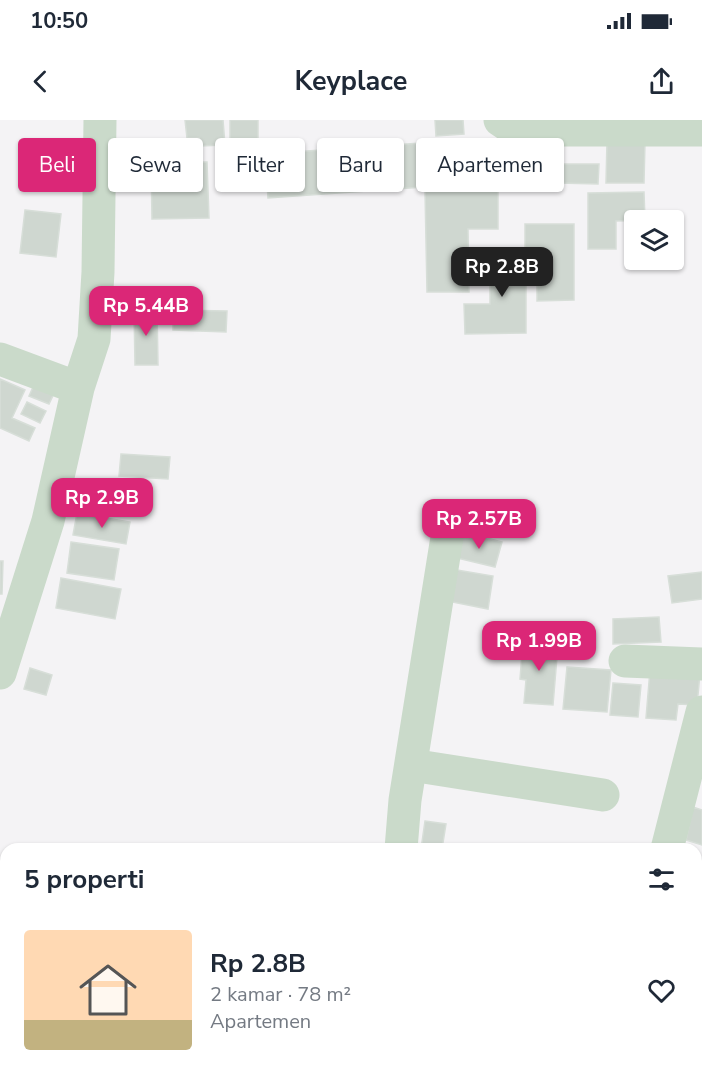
<!DOCTYPE html>
<html lang="id">
<head>
<meta charset="utf-8">
<style>
	body { margin:0; font-family:"Nunito Sans",sans-serif; background:#f6f6f7; color:#1f2937; height:100vh; display:flex; flex-direction:column; font-size:22px; white-space:nowrap }
	* { box-sizing:border-box; margin:0 }
	p { font-size:20px; color:#747a83 }
	.icon { flex:none; width:33px; height:33px; fill:none; stroke:currentColor; stroke-width:2; stroke-linecap:round; stroke-linejoin:round }
	.map { position:relative; flex:1; overflow:hidden }
	.drawer { position:absolute; left:0px; top:723px; width:702px; height:234px; display:flex; flex-direction:column; background:#fff; border-radius:18px 18px 0 0; box-shadow:0 2px 4px #0004 }
	.drawer>* { flex:none }
	.top-card { position:absolute; left:18px; top:18px; width:666px; height:54px; display:flex; gap:12px }
	.tools { position:absolute; left:624px; top:90px; display:grid; gap:12px }
	.tools a { display:grid; place-items:center; width:60px; height:60px; border-radius:6px; background:#fff; box-shadow:0 2px 4px #0004; font-size:30px }
	.price { position:absolute; translate:-50% -51px; padding:0 14px; border-radius:12px; background:#db2777; color:#fff; font-size:20px; line-height:39px; filter:drop-shadow(0 2px 3px #0008) }
	.price::after { content:''; position:absolute; left:50%; top:36px; width:18px; height:14px; margin-left:-9px; background:inherit; clip-path:polygon(0 0,100% 0,50% 100%) }
	.price.selected { background:#222; color:#fff }
	ul { padding:0; list-style:none }
	li { display:flex; align-items:center; gap:18px; height:150px; padding:0 24px }
	li+li { border-top:2px solid #e0e1e3 }
	li span { display:grid; place-items:center; flex:none; width:168px; height:120px; border-radius:6px; color:#555 }
	li>.icon { margin-inline-start:auto }
	span .icon { width:72px; height:72px; fill:#fffc; stroke-width:1 }
	li b { font-size:26px }
	h2 { display:flex; justify-content:space-between; align-items:center; height:72px; padding:0 24px; font-size:26px }
	.pill { padding:0 21px; border-radius:6px; background:#fff; box-shadow:0 2px 4px #0004; font-size:21px; line-height:54px }
	.pill.selected { background:#db2777; color:#fff }
	.status { display:flex; justify-content:space-between; align-items:center; height:42px; padding:0 30px; background:#fff; direction:ltr }
	.status svg { height:16px; fill:currentColor }
	header { display:flex; justify-content:space-between; align-items:center; height:78px; padding:0 24px; background:#fff; font-size:27px; font-weight:700 }
	.map>svg:first-child { display:block }
	.building { fill:#cfd7d0; stroke:#d7ded8; stroke-width:1.5 }
	.lines { fill:none; stroke-linecap:round; stroke-linejoin:round }
	.minor { stroke:#cadaca; stroke-width:33 }
</style>
</head>
<body>
<div class="status"><b>10:50</b><svg viewBox="0 0 49 12"><path d="M0 12V9h3v3zM5 12V6h3v6zM10 12V3h3v9zM15 12V0h3v12zM26 1h20v11H26zM47 4h2v5h-2z"/></svg></div>
<header><svg class="icon" aria-label="back" viewBox="0 0 24 24"><path d="M15 5l-7 7 7 7"/></svg>Keyplace<svg class="icon" aria-label="share" viewBox="0 0 24 24"><path d="M12 15V3M7 8l5-5 5 5M5 13v7h14v-7"/></svg></header>
<div class="map">
<svg width="702" height="957" viewBox="0 0 702 957">
	<rect width="100%" height="100%" fill="#f4f3f5"/>
	<path class="building" d="M185,0H223L225,25L199,26V18H187Z
		M230,0H258V22H230Z
		M435,0H463L464,14L436,16Z
		M449,21L452,65L268,78L265,34Z
		M490,21L522,22L521,55H489Z
		M607,21L645,22L644,63H606Z
		M216,38H255V56H216Z
		M207,42L209,98L152,99L151,43Z
		M559,44H599L598,64L559,63Z
		M425,71H498V109H468L469,172H427Z
		M644,72L645,100L616,101V129H588V73Z
		M25,90L61,94L56,137L20,133Z
		M525,104H574V180L537,181V129H525Z
		M490,131H526V213L465,214L464,184H490Z
		M157,188L158,245H135L134,189Z
		M173,190L227,191L226,212L173,210Z
		M38,256L58,265L49,284L29,276Z
		M0,259L25,270L12,298L35,308L29,321L0,308Z
		M27,282L46,291L40,303L21,294Z
		M121,334L170,337L168,359L119,356Z
		M87,362L125,364L123,383L86,381Z
		M77,393L130,402L126,424L73,415Z
		M464,412L502,422L495,447L457,438Z
		M71,422L119,429L114,460L67,453Z
		M0,441H3L2,474H0Z
		M457,450L493,456L488,489L452,482Z
		M702,452V479L672,483L668,456Z
		M61,458L121,469L115,499L56,488Z
		M659,497L661,522L613,524V499Z
		M523,521L558,525L553,585L524,583L526,560L520,559Z
		M567,547L611,550L607,592L563,589Z
		M30,548L52,555L46,575L24,569Z
		M650,550L700,554L697,585L678,584L676,600L646,598Z
		M613,563L641,565L638,597L610,595Z
		M693,687L702,690V725L686,720Z
		M425,701L446,704L442,729H421Z
		M0,832L6,833V885L0,883Z
		M0,894H6V926H0Z
		M147,951H180L178,957H165Z
		M183,951H208L206,957H180Z
		M210,951H256L254,957H208Z
		M257,951H271L289,957H255Z
		M373,951H405L404,955Z
		M412,951H485V957H411Z
		M492,951H508L507,957H491Z
		M526,951H549L570,957H525Z
		M602,951H652V957H602Z"/>
	<g class="lines">
		<path class="minor" d="M500,0L512,8L531,10H702
			M0,239L78,268
			M625,541L702,544
			M0,553L48,401L78,268L94,219L98,152L100,0
			M411,645L603,675
			M401,729L405,680L447,417
			M667,729L702,592
			M0,813L6,815
			M696,828L702,829
			M341,957L343,951
			M596,957L597,951"/>
	</g>
</svg>
<div class="tools">
<a><svg class="icon" aria-label="layers" viewBox="0 0 24 24"><path d="M12 4l9 5-9 5-9-5zM3 14l9 5 9-5"/></svg></a>
</div>
<b class="price selected" style="left:502px;top:178px">Rp 2.8B</b>
<b class="price" style="left:146px;top:217px">Rp 5.44B</b>
<b class="price" style="left:102px;top:409px">Rp 2.9B</b>
<b class="price" style="left:479px;top:430px">Rp 2.57B</b>
<b class="price" style="left:539px;top:552px">Rp 1.99B</b>
<div class="top-card">
<a class="pill selected">Beli</a>
<a class="pill">Sewa</a>
<a class="pill">Filter</a>
<a class="pill">Baru</a>
<a class="pill">Apartemen</a>
</div>
<section class="drawer">
<h2>5 properti<svg class="icon" aria-label="filters" viewBox="0 0 24 24"><path d="M4 7h16M4 17h16"/><circle cx="9" cy="7" r="2"/><circle cx="15" cy="17" r="2"/></svg></h2>
<ul>
<li><span style="background:linear-gradient(#ffd9b3 75%,#c2b280 0)"><svg class="icon" aria-label="home" viewBox="0 0 24 24"><path d="M3 11l9-7 9 7M6 9v11h12V9"/></svg></span><div><b>Rp 2.8B</b><p>2 kamar · 78 m²</p><p>Apartemen</p></div><svg class="icon" aria-label="heart" viewBox="0 0 24 24"><path d="M12 20l-8-8c-3-5 5-10 8-4 3-6 11-1 8 4z"/></svg></li>
</ul>
</section>
</div>
</body>
</html>
